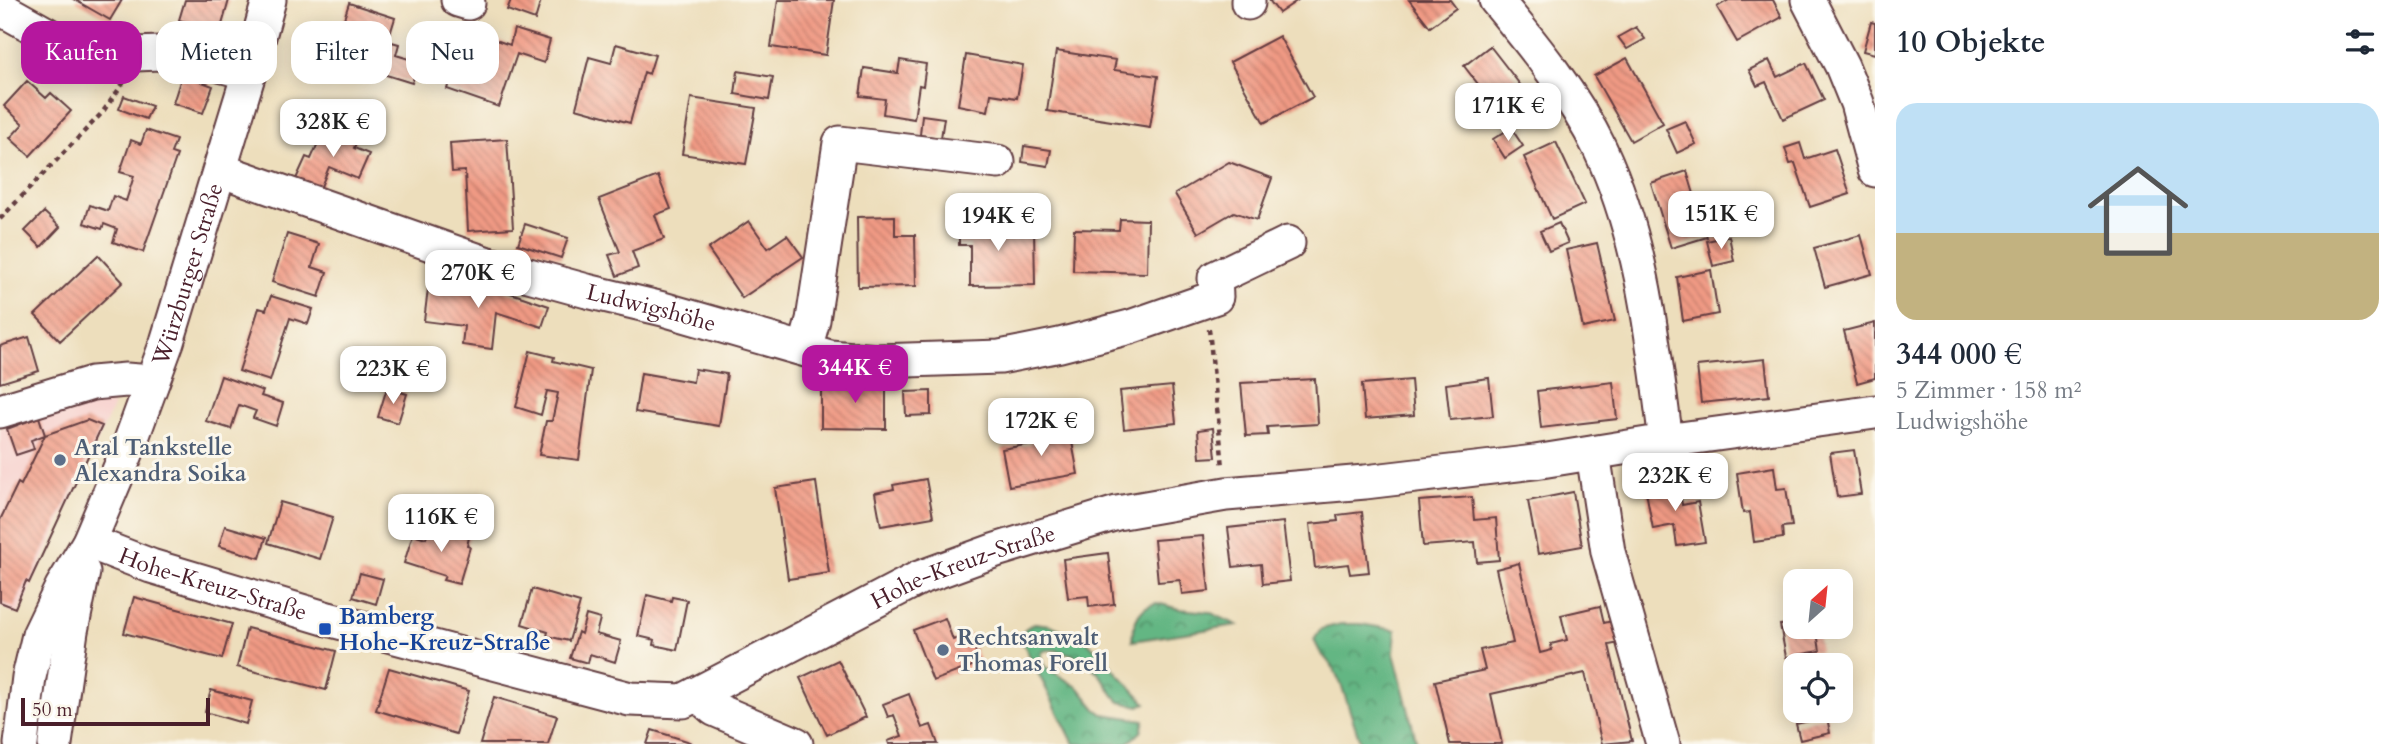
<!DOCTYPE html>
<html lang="de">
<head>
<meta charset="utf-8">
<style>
	body { margin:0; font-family:Cardo,serif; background:#f2f2f3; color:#1f2937; height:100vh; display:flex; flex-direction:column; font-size:26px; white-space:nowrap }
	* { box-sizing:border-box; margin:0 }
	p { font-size:23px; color:#747a83 }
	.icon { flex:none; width:38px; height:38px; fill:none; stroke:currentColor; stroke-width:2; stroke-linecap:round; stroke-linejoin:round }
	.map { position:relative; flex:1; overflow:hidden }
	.drawer { display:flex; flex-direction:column; background:#fff; width:525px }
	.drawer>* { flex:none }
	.banner { position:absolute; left:21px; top:21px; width:665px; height:63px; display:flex; gap:14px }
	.needle { width:46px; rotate:27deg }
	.tools { position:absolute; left:1783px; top:569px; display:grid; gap:14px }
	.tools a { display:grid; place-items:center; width:70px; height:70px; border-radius:14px; background:#fff; box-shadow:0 4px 18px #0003; font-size:35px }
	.scale { position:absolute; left:21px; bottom:18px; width:189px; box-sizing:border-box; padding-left:7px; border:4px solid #4a1f2b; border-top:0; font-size:19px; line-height:24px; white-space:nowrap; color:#4a1f2b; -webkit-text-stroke:5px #fbf7ec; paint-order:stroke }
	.price { position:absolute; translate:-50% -60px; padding:0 16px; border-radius:14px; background:#fff; color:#222; font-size:23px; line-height:46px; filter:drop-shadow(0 2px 4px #0008) }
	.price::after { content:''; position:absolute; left:50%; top:42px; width:21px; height:16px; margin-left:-10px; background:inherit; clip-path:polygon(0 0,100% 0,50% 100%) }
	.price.selected { background:#b5179e; color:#fff }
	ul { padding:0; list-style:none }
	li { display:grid; align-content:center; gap:14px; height:371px; padding:0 21px }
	li span { display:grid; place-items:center; height:217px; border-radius:21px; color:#555 }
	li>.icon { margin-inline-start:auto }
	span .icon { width:126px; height:126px; fill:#fffc; stroke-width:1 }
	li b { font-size:30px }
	h2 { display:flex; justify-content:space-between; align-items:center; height:84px; padding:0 21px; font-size:30px }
	.pill { padding:0 24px; border-radius:21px; background:#fff; box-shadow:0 4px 18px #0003; font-size:24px; line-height:63px }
	.pill.selected { background:#b5179e; color:#fff }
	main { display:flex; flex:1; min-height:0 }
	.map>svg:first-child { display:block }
	.built { fill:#f7d0cd }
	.forest { fill:url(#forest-crowns); stroke:#566a57; stroke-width:2 }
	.building { fill:url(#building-back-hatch) }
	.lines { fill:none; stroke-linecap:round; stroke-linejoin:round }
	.minor-casing { stroke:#623c41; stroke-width:37 }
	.path { stroke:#623c41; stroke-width:4.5; stroke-dasharray:5 5; stroke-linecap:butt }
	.minor { stroke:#fff; stroke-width:33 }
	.service-dot { fill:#5c6f8a; stroke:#fbf7ec; stroke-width:2.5 }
	.transit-dot { fill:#1a4fb4; stroke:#fbf7ec; stroke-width:2.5 }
	.labels { text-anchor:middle; stroke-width:6; stroke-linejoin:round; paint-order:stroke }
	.street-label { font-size:23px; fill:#4a1f2b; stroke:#fbf7ec }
	.service-label { font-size:23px; font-weight:bold; fill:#4e5e75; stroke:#fbf7ec; text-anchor:start }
	.transit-label { font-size:23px; font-weight:bold; fill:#164399; stroke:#fbf7ec; text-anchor:start }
</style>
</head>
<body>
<main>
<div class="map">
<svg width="1875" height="744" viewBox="0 0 1875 744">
	<defs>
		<pattern id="forest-crowns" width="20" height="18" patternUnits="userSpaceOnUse" patternTransform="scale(1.75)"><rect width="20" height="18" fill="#63b683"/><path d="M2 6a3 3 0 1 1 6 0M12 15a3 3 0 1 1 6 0" fill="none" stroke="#54936b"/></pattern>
		<pattern id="building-back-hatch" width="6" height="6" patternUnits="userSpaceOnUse" patternTransform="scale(1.75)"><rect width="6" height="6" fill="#f09a84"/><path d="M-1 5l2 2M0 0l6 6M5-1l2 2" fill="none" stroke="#c47d6c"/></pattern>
	</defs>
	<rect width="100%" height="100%" fill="#fbf7ec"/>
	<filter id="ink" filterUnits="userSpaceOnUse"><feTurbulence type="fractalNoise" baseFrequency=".0143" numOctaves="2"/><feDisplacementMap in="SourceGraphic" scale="14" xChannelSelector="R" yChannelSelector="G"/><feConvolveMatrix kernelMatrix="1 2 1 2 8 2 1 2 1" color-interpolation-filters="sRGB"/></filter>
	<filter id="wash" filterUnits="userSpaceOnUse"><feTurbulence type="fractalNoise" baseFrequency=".00686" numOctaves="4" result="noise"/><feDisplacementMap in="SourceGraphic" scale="28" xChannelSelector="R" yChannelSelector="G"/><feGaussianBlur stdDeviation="1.57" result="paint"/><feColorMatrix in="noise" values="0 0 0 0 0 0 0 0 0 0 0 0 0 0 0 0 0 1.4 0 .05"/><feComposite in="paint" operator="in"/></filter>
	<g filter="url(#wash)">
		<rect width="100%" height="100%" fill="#eddebc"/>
		<path class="built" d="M88,399L114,405L18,615L0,606V428Z"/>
		<path class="forest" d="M1157,603L1179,609L1209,612L1237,625L1132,641C1133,623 1138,606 1157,603Z
			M1034,623L1050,625L1085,639L1146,703L1139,706L1120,702C1112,695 1109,687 1103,679C1091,662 1064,646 1043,651L1041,657L1044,666L1079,688L1096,709L1103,714L1144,720L1141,732L1126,744H1074L1021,639L1025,629Z
			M1341,624H1360L1396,630L1394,653L1417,744H1361L1341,684L1333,667L1320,652L1314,640L1321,629Z"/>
		<g id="blocks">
			<path class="building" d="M75,0H122L110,20Z
				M185,0H229L220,32L179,20Z
				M511,0H541L535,20L507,10Z
				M778,0H834L826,55L771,47Z
				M1269,0H1298L1279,13Z
				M1409,0H1450L1456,8L1430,27Z
				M1729,0H1773L1782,17L1737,42L1717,7Z
				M349,3L395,18L388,41L399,44L396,55L419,62L412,83L367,69L372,55L336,44Z
				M1871,22L1875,23V54L1863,51Z
				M1636,27L1645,39L1627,49L1618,37Z
				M514,29L550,40L544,63L517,54L499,107L447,89L467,30L510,45Z
				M1279,36L1313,97L1264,123L1230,62Z
				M616,44L655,55L649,74L644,72L630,123L576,108L589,57L611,63Z
				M1490,46L1532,100L1506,120L1464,66Z
				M1056,51L1116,60L1114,70L1158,76L1150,127L1047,111Z
				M966,55L1023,65L1017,98L991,94L988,111L958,105Z
				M1627,58L1663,123L1631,141L1594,76Z
				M900,60L926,64L923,86L919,85L914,119L883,114L885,99L860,96L864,68L898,73Z
				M1769,60L1777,77L1806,63L1824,100L1783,119L1766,82L1757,86L1749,70Z
				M738,71L773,77L769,100L735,94Z
				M182,75L213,86L203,113L173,103Z
				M27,81L46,98L51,93L71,111L30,156L10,138L23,124L4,106Z
				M124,96L152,106L146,119L119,109Z
				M691,98L756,108L746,164L682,154Z
				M922,115L944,118L941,138L920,135Z
				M1685,121L1696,144L1677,153L1666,129Z
				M325,127L357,140L354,148L369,154L358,179L329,167L320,189L296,179L306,157L311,159Z
				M1511,128L1523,146L1505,158L1493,139Z
				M146,130L176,140L171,153L177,155L143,252L113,242L117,229L104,224L102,229L84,223L90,205L108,211L113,196L126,201L134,176L120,172L131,140L141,144Z
				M507,139L513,228L468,231L465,171L452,172L450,143Z
				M1556,142L1585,204L1552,219L1524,157Z
				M1800,143L1805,159L1835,149L1850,194L1810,207L1795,163L1790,164L1785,148Z
				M1024,146L1051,150L1048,166L1022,162Z
				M1229,162L1272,178L1257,220L1234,212L1198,233L1175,194Z
				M1687,171L1707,237L1671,248L1651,183Z
				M658,176L671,209L655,215L664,239L632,251L638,268L617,276L609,255L620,252L599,199Z
				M44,212L60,227L41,247L25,231Z
				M988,215L989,229L1034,228L1035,285L970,286V245H959V216Z
				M895,216V235H915L916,286L858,287L857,217Z
				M1120,219L1148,220L1147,273L1073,271L1074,229L1119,230Z
				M749,221L768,248L787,235L803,257L742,298L708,249Z
				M1559,223L1568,243L1549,251L1540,231Z
				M525,224L568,238L561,258L518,244Z
				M287,234L319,244L312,267L327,272L319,297L272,282Z
				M1861,235L1872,274L1825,287L1814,248Z
				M1729,236L1734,261L1713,266L1707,241Z
				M1597,243L1615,321L1583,328L1566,250Z
				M98,255L123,282L60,341L35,315Z
				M1711,270L1718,314L1683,321L1677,277Z
				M429,281L499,289L549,306L542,327L496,312L492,349L462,345L464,326L424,321Z
				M271,296L313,309L308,324L290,318L270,381L239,371L259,308L266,310Z
				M1875,323V378L1857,383L1844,331Z
				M29,337L39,371L0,383V346Z
				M530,351L554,357L553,361L591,370L579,460L539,455L546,421H552L558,393L547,391L541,415L516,407Z
				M1765,359L1769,396L1701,403L1697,366Z
				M695,369L727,374L719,426L635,412L641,373L693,382Z
				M221,376L263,391L261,396L283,403L276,426L253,418L256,411L239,405L231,429L206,421Z
				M1489,378L1493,416L1450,420L1446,384Z
				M845,379H886V429L821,428V388H845Z
				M1315,379L1318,424L1267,427L1268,435L1246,436L1241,383Z
				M1411,380L1414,415L1365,419L1362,384Z
				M1613,382L1617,419L1541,428L1537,391Z
				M1172,386L1176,423L1124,429L1120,391Z
				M387,388L407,394L398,423L378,417Z
				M931,391V415L906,416L905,392Z
				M39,417L45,435L31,440L34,449L16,455L7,429Z
				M87,420L102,426L29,583L26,581L15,608L0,602V520L18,483L21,485L45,435Z
				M1069,426L1078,474L1009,486L1002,449L1031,444L1029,433Z
				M1213,428L1216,457L1200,458L1198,430Z
				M1854,450L1861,494L1837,497L1830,453Z
				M1774,467L1777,489L1786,488L1792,526L1782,527L1783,538L1754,542L1750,512L1743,513L1737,473Z
				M926,479L933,517L881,526L875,493L894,489L893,485Z
				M1678,480L1682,505L1698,502L1705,542L1677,546L1674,525L1653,529L1645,486Z
				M816,482L829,573L788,579L775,488Z
				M1573,492L1582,546L1538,554L1528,501Z
				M1472,497L1474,520L1496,518L1499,560L1477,562L1475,542L1423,546L1419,501Z
				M280,502L333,517L320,559L268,543Z
				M1362,512L1369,572L1350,574L1348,564L1315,568L1310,524L1338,521L1337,515Z
				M1283,522L1290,581L1263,584L1261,564L1233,567L1228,528Z
				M225,526L266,538L260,558L219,546Z
				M448,526L470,533L467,546L470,547L459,584L443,580L445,576L404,563L413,534L426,538L428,533L445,538Z
				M1203,536L1209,591L1182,594L1180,580L1158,582L1154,540Z
				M1108,553L1114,604L1089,607L1088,596L1068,598L1063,559Z
				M1519,563L1540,653L1552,650L1551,644L1567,640L1561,615L1600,606L1604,623L1620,619L1625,642L1609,645L1632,741L1602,744L1585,673L1491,694L1502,744H1450L1435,681L1485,670L1480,650L1513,643L1496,569Z
				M360,573L383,579L376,604L353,597Z
				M532,589L580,603L569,641L547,636L548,632L522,624Z
				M647,595L671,601L672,597L687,600L677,650L654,645L655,640L638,636Z
				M1796,596V626H1816L1820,651L1786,657L1780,625L1791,624L1786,598Z
				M134,597L232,624L222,659L124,633Z
				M586,615L600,619L596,634L621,641L615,662L590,654L588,663L570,658L578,632L581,634Z
				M945,618L953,640L969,634L980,663L933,681L913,630Z
				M247,628L336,651L326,690L237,667Z
				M838,660L866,717L827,735L800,678Z
				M389,668L469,691L456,734L376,710Z
				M211,690L252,701L246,724L205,712Z
				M909,694L922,728L931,725L938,744H889L888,741L902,736L894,715L888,717L883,704Z
				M494,697L557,716L548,744H480Z
				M1827,717L1830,733L1800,740L1796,724Z
				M652,730L687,741L693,744H647Z"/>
		</g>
	</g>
	<g filter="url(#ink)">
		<use href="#blocks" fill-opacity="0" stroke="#623c41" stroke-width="2"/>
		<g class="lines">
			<defs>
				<g id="minor">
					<path d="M458,0L468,3"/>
					<path d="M1248,0V3"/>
					<path d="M1496,0C1534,46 1574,95 1600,149C1643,240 1653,342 1666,441"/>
					<path d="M1808,0L1842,66L1857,103L1875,170"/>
					<path d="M0,8L75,50L111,55L160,53L190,57L249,73"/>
					<path id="s1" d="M220,170L485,263L587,291L663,309L830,357L877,361L1000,357L1060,345L1130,327L1216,297L1215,278L1288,243"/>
					<path d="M805,349L813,320L840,143L998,162"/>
					<path d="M0,411L92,383L126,380L152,382"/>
					<path d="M1593,453L1608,552L1663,744"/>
					<path id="s2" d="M89,542L151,566L328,619L630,699L683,701L919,578L996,550L1117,513L1226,494L1365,482L1535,462L1666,441L1875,412"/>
					<path d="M697,694L714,709L796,744"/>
					<path id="s3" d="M21,744L29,677L39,635L62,587L89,542L126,454L167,342L249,73L269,0"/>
					<path d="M55,744L71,631L83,572"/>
				</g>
			</defs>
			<use href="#minor" class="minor-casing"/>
			<path class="path" d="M0,219L102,113L124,82
				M1209,329L1223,467"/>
			<use href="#minor" class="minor"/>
		</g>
	</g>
	<g class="service-dot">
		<circle cx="60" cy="460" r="7"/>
		<circle cx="943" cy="650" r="7"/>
	</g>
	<rect class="transit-dot" x="318" y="622" width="14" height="14" rx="3.5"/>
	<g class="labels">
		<g class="street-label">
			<text dy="8" stroke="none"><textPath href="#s3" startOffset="502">Würzburger Straße</textPath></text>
			<text dy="8" stroke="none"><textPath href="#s1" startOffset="453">Ludwigshöhe</textPath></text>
			<text dy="8" stroke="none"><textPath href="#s2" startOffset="928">Hohe-Kreuz-Straße</textPath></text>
			<text dy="8" stroke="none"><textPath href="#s2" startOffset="131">Hohe-Kreuz-Straße</textPath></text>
		</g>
		<g class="service-label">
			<text x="74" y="455">Aral Tankstelle<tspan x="74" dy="26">Alexandra Soika</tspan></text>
			<text x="957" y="645">Rechtsanwalt<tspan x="957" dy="26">Thomas Forell</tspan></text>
		</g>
		<g class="transit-label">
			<text x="339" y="624">Bamberg<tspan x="339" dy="26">Hohe-Kreuz-Straße</tspan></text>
		</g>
	</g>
</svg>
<div class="tools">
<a><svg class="needle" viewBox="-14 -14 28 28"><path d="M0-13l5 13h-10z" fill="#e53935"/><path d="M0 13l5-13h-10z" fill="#747a83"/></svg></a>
<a><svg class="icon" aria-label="locate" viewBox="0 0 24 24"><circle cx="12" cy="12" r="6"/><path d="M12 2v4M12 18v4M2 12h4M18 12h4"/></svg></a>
</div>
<div class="scale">50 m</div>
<b class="price" style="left:1508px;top:143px">171K €</b>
<b class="price" style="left:333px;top:159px">328K €</b>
<b class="price" style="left:1721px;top:251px">151K €</b>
<b class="price" style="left:998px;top:253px">194K €</b>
<b class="price" style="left:478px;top:310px">270K €</b>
<b class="price selected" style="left:855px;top:405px">344K €</b>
<b class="price" style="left:393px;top:406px">223K €</b>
<b class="price" style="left:1041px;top:458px">172K €</b>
<b class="price" style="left:1675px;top:513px">232K €</b>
<b class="price" style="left:441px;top:554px">116K €</b>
<div class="banner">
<a class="pill selected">Kaufen</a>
<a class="pill">Mieten</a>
<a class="pill">Filter</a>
<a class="pill">Neu</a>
</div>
</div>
<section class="drawer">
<h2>10 Objekte<svg class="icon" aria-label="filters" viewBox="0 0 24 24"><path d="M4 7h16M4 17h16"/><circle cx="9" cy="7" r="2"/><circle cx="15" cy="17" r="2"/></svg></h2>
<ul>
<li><span style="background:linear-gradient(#bfe0f5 60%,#c2b280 0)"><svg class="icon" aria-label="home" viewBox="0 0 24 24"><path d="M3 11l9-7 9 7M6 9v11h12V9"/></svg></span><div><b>344 000 €</b><p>5 Zimmer · 158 m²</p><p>Ludwigshöhe</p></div></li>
</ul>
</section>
</main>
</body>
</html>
